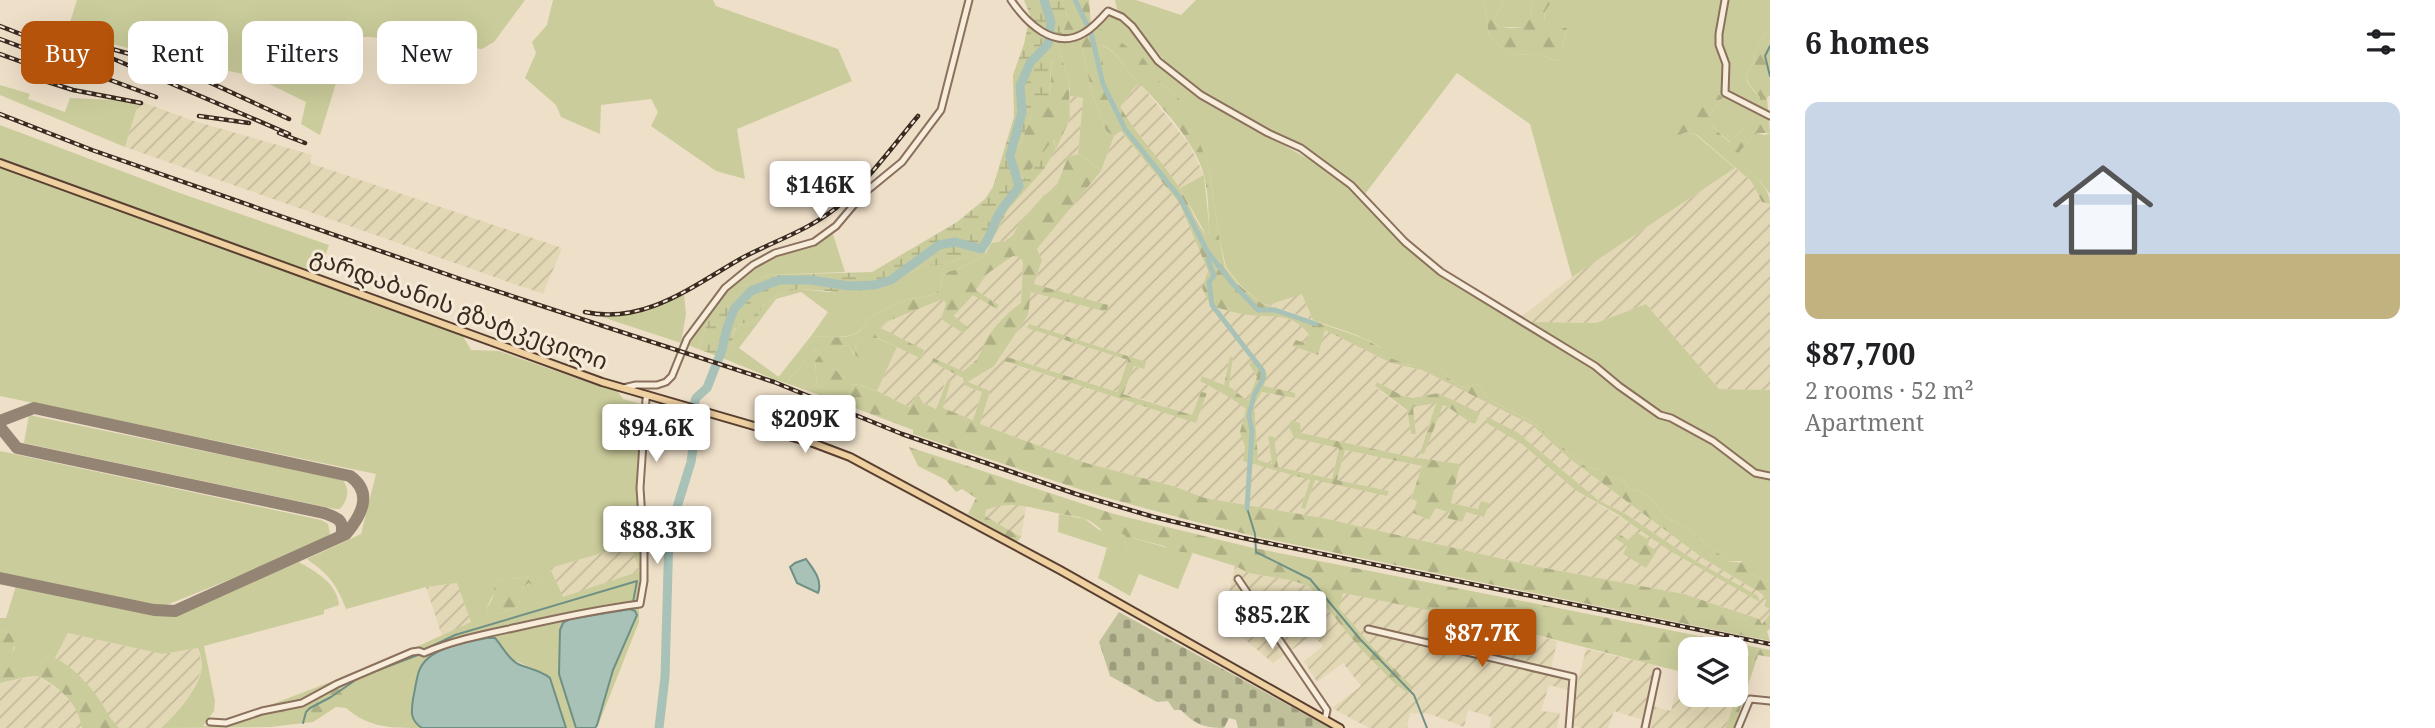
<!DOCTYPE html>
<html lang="en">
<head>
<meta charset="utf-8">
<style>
	body { margin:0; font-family:"Noto Serif","Noto Sans Georgian",serif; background:#f2f2f2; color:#202124; height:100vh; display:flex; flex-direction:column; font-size:26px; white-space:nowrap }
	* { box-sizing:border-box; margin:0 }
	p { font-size:23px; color:#757577 }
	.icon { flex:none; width:38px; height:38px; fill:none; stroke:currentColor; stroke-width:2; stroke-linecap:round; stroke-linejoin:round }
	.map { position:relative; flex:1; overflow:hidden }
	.sheet { display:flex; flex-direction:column; background:#fff; width:665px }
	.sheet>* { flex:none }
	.guide { position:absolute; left:21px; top:21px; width:665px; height:63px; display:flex; gap:14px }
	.buttons { position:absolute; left:1678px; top:637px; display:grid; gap:14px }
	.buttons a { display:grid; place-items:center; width:70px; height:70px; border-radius:14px; background:#fff; box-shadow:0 7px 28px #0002; font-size:35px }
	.price { position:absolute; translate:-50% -60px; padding:0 16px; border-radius:7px; background:#fff; color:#222; font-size:23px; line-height:46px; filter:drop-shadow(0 2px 4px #0008) }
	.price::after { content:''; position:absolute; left:50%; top:42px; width:21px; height:16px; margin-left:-10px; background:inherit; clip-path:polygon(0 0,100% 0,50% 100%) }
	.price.active { background:#b45309; color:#fff }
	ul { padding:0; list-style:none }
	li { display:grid; align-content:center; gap:14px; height:371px; padding:0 35px }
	li span { display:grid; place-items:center; height:217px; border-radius:14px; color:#555 }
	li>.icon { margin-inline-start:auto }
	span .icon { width:126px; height:126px; fill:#fffc; stroke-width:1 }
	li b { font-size:30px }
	h2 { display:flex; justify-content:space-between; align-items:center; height:84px; padding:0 35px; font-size:30px }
	.tag { padding:0 24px; border-radius:14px; background:#fff; box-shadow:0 7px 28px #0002; font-size:24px; line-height:63px }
	.tag.active { background:#b45309; color:#fff }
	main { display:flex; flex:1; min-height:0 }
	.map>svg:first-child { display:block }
	.farmland { fill:url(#farmland-furrows); fill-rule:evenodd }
	.green { fill:#cbcc9b; fill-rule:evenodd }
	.forest { fill:url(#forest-firs); fill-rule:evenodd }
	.wetland { fill:url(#wetland-marsh) }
	.cemetery { fill:url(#cemetery-stones) }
	.water { fill:#a8c2b8; stroke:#6f9085; stroke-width:2 }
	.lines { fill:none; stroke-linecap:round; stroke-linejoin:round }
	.stream { stroke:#6f9085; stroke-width:2 }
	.canal { stroke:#a8c2b8; stroke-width:5 }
	.river { stroke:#a8c2b8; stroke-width:9 }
	.taxiway { stroke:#948474; stroke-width:12 }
	.minor-casing { stroke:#8a705d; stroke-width:9 }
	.major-casing { stroke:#583f31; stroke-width:10 }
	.minor { stroke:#f8eddb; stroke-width:5 }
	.major { stroke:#efd0a1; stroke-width:6 }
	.rail-casing { stroke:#3a2a20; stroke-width:4.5 }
	.rail { stroke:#f5ead7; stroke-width:2; stroke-dasharray:5; stroke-linecap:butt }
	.labels { text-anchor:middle; stroke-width:6; stroke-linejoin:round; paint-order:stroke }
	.street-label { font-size:24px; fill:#3a2a20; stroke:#f5ead7 }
</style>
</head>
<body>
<main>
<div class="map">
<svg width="1770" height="728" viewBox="0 0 1770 728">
	<defs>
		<pattern id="farmland-furrows" width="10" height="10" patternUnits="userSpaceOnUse" patternTransform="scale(1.75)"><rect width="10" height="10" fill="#e3d8b5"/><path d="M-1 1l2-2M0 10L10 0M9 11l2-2" fill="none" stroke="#c4ba9b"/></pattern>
		<pattern id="forest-firs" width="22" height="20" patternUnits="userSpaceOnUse" patternTransform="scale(1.75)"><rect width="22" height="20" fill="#cbcc9b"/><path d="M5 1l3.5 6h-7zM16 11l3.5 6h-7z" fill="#afaf85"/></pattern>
		<pattern id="wetland-marsh" width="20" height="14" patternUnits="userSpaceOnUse" patternTransform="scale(1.75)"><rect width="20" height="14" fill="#cbcc9b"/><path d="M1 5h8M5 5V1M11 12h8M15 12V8" fill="none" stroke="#afaf85"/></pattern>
		<pattern id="cemetery-stones" width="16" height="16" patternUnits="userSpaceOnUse" patternTransform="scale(1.75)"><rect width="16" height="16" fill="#c0c19a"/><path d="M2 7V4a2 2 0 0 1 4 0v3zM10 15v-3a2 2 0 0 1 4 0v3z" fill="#9d9d7d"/></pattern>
	</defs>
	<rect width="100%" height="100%" fill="#eedfc8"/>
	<path class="farmland" d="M1140,83L1189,144L1204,175L1180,188L1119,109L1133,89Z
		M1070,96L1083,98L1078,154L1068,157L1056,187L1043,196L1020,223L1012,236L1005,241L991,243L1006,212L1044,169L1056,149L1070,119Z
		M139,101L194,121L312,155L310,163L562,248L543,294L125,147Z
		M1121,131L1180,204L1208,271L1202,288L1248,315L1283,316L1302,325L1309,336L1305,344L1296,341L1292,346L1317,355L1324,329L1391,363L1422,370L1532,425L1570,459L1704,559L1762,594L1766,601L1764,606L1770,609V614L1762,625L1759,619L1684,594L1534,566L1323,518L1205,498L1173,486L1086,463L980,424L990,391L967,383L994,366L1028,315L1031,291L1107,311L1108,305L1034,285L1042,260L1037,249L1101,171L1114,136ZM1027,327L1146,362L1143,369L1134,366L1123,393L1192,415L1201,392L1207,393L1196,422L1005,362L1007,357L1117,392L1128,360ZM1230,357L1233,358L1229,386L1245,400H1248L1257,377L1252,368L1264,386L1294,398L1262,392L1254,405L1257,460L1272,465L1268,437L1278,467L1332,479L1339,448L1294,438L1300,423V433L1411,457L1459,464L1451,503L1479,509L1485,516L1465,512L1462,521L1448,518L1450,513L1436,508L1429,520L1413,513L1417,501L1411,498L1422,466L1345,450L1337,480L1388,491L1315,480L1305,509L1301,508L1310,479L1244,461L1246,409L1232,397L1223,394L1200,381L1202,376L1224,385ZM1377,382L1403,396L1414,398L1438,393L1479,413L1475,424L1456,411L1443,405L1420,452L1436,402L1413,407L1416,434H1411L1407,411L1375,387ZM1517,432L1598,500L1624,513L1694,560L1757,596L1759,601L1575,490L1522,444Z
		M1735,168L1751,181L1762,202L1770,204V390L1719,389L1646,304L1596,323L1529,322L1520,318L1572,277Z
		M1013,256L1020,257L1023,262L1021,303L1003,317L988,337L979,359L963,371L933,358L932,362L964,378V385L982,392L973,420L943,408L951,381L946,380L936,409L923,403L917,395L909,407L877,391L897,347L922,358L924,351L881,328L886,322L943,299L954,317L973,294L997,309L999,305L976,290L987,274Z
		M1302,293L1313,320L1268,305Z
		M1010,504L1026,506L1021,537L985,516L986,510L996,505Z
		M630,545L640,571L563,598L550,568Z
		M1235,566L1249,573L1289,580L1309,586L1358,646L1375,661L1411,686L1376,651L1338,608L1343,593L1490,623L1557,641L1550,674L1578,681L1586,649L1655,665L1646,704L1671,711L1677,687L1690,689V695H1736V651L1749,653L1726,728H1649L1650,722L1614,711L1608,728H1580L1574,726L1576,692L1549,685L1541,711L1560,713L1557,728H1490L1491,717L1468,710L1464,727L1430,714L1410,713L1407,728H1369L1332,708L1361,686L1343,663L1317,682L1304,661L1323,646L1313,635L1273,663L1223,621Z
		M457,583L471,622L442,636L426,587Z
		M68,633L162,654L198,648L202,663L201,672L191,693L171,719L161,728H119L108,718L104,706L83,680L55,658Z
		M37,676L64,693L80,714L82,728H0V683Z"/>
	<path class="green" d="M77,0H525L494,42L482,49L370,37H360L349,41L320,135L301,124L306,102L253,76L174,60L67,32Z
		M553,0H713L716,6L838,49L852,81L737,129L745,179L716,171L651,126L658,112L651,99L601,105L600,134L561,117L556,105L525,78L536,53L532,42L547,25Z
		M1115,0H1136L1181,15L1196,0H1484L1489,36L1510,55L1537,54L1558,61L1565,54L1562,49L1567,29L1552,27L1544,22L1545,11L1553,0H1770V25L1755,52L1754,63C1740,77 1748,86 1760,97C1761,114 1741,130 1730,142L1709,123V116L1723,97L1686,132L1696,135L1735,168L1572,277L1530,124L1457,73L1365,194L1323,161L1200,91L1169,66L1130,19L1117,9Z
		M1505,0H1533L1531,6L1532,19L1524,27H1500L1493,21Z
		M1110,15L1126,23L1154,62L1191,92L1324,168L1352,189L1383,224L1437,272L1594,367L1668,419L1707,442L1753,476L1770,477V582L1751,574L1741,561H1726C1719,552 1678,520 1668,519L1652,500L1639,491L1630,489L1624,481L1607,476L1599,469L1586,467L1534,423L1486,397L1478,384L1464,388L1448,378L1446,372C1428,366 1408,367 1392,359C1386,356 1385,350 1380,347C1361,334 1334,328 1313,320L1302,294L1268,305L1261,303L1240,285L1226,267L1219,237L1209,167L1177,95L1161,84L1143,59L1095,28L1103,18Z
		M1080,39L1092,93L1106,131L1114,136L1101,171L1087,159L1078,154L1083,98L1070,96L1069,81L1057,43L1059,40Z
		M1101,45C1120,52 1125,73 1140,83L1133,89L1119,109C1112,91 1097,65 1101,45Z
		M0,85L30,94L28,99L65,112L70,98L139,101L125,147L0,95Z
		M0,125L177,192L329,245L319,274L0,158Z
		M1757,133L1765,135L1770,133V194L1761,182L1740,164V151Z
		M0,166L463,336L471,350L499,351L596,385L616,389L623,399L641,404L643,403L637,487L642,576L639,599L635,606L639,609V622L597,728L600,709L613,670L616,611C600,613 566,613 560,630L559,674L576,728H566L544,673L511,659L495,638L418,673C414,692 404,715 422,728C390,728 369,728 346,708L336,707L313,722L270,727L161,728C175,716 202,685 202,665C202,659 200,653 198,648L162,654L68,633L55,658L49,655L38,668L37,676L27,677L29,669L9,665V656L15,648L9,633L0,631V618H6L16,586L131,611L173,615L299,562C316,572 337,583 339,605L324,610V614L204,646L215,701L214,711L203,726C225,726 245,721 265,713V707L390,659L471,622L457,583L426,587L346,609C336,583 329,575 307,559L361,534L376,474L0,396ZM630,545L640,571L563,597L550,568ZM530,577H539L545,583L533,586L530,583L521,589V598L517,607L499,614H488L486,609L495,591L494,582C506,577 517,580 530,577Z
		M1204,175L1210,235H1206L1180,188Z
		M832,231L845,272L769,275L742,286L707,324L698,349L688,345L691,338C703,322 713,304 727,290C755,261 795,245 832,231Z
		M986,250L985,255L963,267L942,274L941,288L933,295L906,300L868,318C860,343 831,336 811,336L828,312L801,292L776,299L739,348L780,378L776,380L725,359L732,346L734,331L741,324L756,321L762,307L772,298L788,291L799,289L828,292L892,283L922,266L944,265L965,256H975Z
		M684,294L686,314L681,343L596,315L633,313Z
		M1646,304L1719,389L1770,390V474L1757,471L1678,419L1659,412L1618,383L1594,363L1529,322L1596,323Z
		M861,338H877L897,347L877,391L861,385L850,384L851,378L847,373L844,377L832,367V354L842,347L848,345L855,356L857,351L855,346Z
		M815,349L821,353L815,361L817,386L828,390L839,402L786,383Z
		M29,415L343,480C350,490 348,500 340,509H335L24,443Z
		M1487,417L1517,432L1598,500L1624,513L1694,560L1758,596L1760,602L1670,551L1617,514L1575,490L1522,444L1485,422Z
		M0,451L321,520L328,524L330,534L318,544L164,606H156L0,573Z
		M1059,514L1085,519L1099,530L1119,532L1127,536L1125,548L1128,551L1132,538C1153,543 1172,551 1193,552L1178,589L1139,574L1130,596L1098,578L1107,548L1058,532Z"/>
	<path class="forest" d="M1062,0H1089L1091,25L1080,34L1061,36L1068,20Z
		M1484,0H1505L1493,21C1502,30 1511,28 1524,27V21L1532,19L1531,6L1533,0H1553L1545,11L1544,21L1552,27L1567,28L1562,49L1566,54L1558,61L1537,54L1510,55L1489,36Z
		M1770,25V95L1767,98L1770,133H1757L1740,151V164C1753,175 1770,186 1770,204L1762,202L1751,181L1697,135L1686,132L1675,137L1670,135L1709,95L1718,94L1723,97L1709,116V123L1729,142C1741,131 1760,114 1760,97C1749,85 1740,77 1754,63L1755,52Z
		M1095,28L1104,30L1144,59L1161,84L1177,95L1193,126L1209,167L1219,237L1225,267L1240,286L1261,303L1363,338L1383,349L1390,358L1409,365L1429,366L1446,372L1448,378L1464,388L1478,384L1486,397L1534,423L1586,467L1599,469L1607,476L1624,481L1630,489L1639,491L1652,500L1668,519C1678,520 1719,552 1726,561L1748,563L1751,574L1770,582V609L1764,606L1766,601L1762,594L1704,559L1570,459L1532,425L1422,370L1391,363L1325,330L1318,355L1292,346L1296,340L1305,343L1309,335C1294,313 1273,317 1249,315C1237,314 1224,309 1211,306L1202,288L1208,271L1180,204L1121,131L1114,136L1106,131L1092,93L1080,39ZM1102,45C1119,52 1123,68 1135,79C1159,103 1195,141 1204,175C1209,194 1208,216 1210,235H1206C1194,220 1189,202 1179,187C1151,145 1117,118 1104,67C1102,59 1099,53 1102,45Z
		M1057,43L1069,81L1070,119L1056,149L1054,140L1024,181L1017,167L1014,150L1021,142L1034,109L1050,91L1052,55Z
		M1078,154L1087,159L1101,171L1037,249L1042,260L1034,284L1108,305L1107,312L1031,292L1028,315L994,366L968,382L990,391L980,424L1086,463L1173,486L1205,498L1323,518L1534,566L1684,594L1759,619L1762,624L1770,614V629L1767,631L1770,641L1262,538L1192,521L1100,496L913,434V430L839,402L828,390L817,386L815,361L821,353L815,349L786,383L776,380L811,336C831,336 860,344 868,318L906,300L933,295L941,288L942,274L963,267L985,255L991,243L1005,241L1012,236L1020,223L1043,196L1056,187L1068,157ZM1013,256L1020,257L1023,262L1021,303C1008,312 998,322 989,335C978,352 985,356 963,371L933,358L932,362L963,378L964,385L982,392L973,420L943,408L951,381L947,380L936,409L923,403L918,394L909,407L877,391L860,385L850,384C852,375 858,372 859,363L849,366L844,377L832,367V354L842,347L848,345L856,356L859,357L855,346L861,338H878L922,359L924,350L881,328L886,322L943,299L946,304L941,319L963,333L967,327L954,316L973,295L997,309L999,305L976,290L987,274Z
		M1029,324L1146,362L1144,369L1134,366L1123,394L1192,415L1201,392L1207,393L1196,423L1004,361L1007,357L1117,392L1128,360L1027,328Z
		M1230,356L1233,358L1229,386L1245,399L1248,400L1257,377L1249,364L1256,358L1267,374L1264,386L1295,393V398L1262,392L1254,405L1258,460L1272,464L1268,436L1274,437L1278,467L1332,479L1339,448L1294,438L1289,427L1291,420L1300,423L1301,433L1411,457L1460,464L1451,503L1478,509L1481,501L1489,503L1484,517L1466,512L1462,522L1447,518L1450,513L1436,508L1429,520L1413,513L1417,501L1411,499L1422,466L1345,450L1337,480L1389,491L1387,496L1315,480L1305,509L1301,508L1310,480L1243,461L1245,447L1240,432L1246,409C1231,397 1216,390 1200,381L1202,376L1224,385Z
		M1377,382L1403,396L1413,398L1438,393L1480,413L1475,424C1464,420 1455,410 1443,405L1424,454L1420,453L1436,403L1413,407L1416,434H1411L1407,410L1375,386Z
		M909,447L1114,514L1249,547L1770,650V657L1758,655L1734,728H1726L1749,653L1719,647L1690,649V674L1490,623L1343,593L1339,608L1376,651L1412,686L1408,693L1395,684L1358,646L1309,586L1289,580L1249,573L1235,566L1193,553L1172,551L1164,546L1133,538L1129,551L1125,549L1126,536L1119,532L1110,536C1102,531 1096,524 1088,520C1079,516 1070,516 1061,514C1035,509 1011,499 986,510L985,516L1021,537L1017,542L968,514L976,498L962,489L956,492L946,480L918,466Z
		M1636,532L1649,540L1648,545L1657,551L1646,568L1623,554L1627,546L1616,539L1619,534L1630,541Z
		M530,577H539L545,583L542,587L533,586L529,583L521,589V598L517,607L499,614H488L486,609C493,600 495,593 494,582C506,577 517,580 530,577Z
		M0,631L9,633C21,648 9,649 9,664L30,669L27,677L0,683Z
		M49,655C71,664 90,685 103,705C108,714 111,720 119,728H82C78,703 60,687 37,676V669Z
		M343,684L353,685C351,696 319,716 308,717C299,718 287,717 280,712L283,708L297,709L310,704Z"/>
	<path class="wetland" d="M1024,0H1062L1068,20L1052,55L1049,100L1034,109L1021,142L1014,150L1017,167L1023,180L1053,139L1056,149L1044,169L1006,212L1002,223L986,250L975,256H965L944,265L922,266L892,283L866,290L841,292L799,289L788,291L772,298L762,307L756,321L741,324L734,330L732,346L725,359L698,349L707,324L716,308L742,286L769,275L872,272L957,222L985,199L993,187L1014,117L1013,75L1024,44L1030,15Z"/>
	<path class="cemetery" d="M1119,612L1330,728H1238L1236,720L1229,718L1224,728C1205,728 1194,724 1181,710H1174L1168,701L1157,702L1110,676L1099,642Z"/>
	<path class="water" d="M806,559C813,569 823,580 818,593L797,583L790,567L795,563Z
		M630,609L635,611L637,615L613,670L597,725L595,728H576L559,674L560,630L563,623L570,619Z
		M487,638H495C503,647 508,659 518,664C529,669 540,670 550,678L566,728H422C410,720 411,712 413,699C415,690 416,680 419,671C428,647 464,643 487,638Z"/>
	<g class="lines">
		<path class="stream" d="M1770,46L1765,56L1770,76
			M1247,508L1255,534L1256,552L1310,579L1360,639L1414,695L1427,728
			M424,650L455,635L637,581L633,602
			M365,675L418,655
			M303,723L306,712L310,708L331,697L360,677"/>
		<path class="canal" d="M1075,0L1089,29
			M1091,33L1103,84L1125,129L1180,198L1207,251L1232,283L1258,310H1275L1316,324
			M1210,254L1208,260L1214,276L1209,282L1212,305L1263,371V379L1254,395L1249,416L1252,431L1247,508"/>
		<path class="river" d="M659,728L665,677L669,533L691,462L695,434L691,416L696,398L707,388L722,350L727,328L734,309L751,291L779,280H811L849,286L874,285L891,280L939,245L955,242L981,249C992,237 993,221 1002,209C1008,200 1014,195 1019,186L1010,156L1022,112L1020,86L1030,63L1048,44L1051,22L1044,0"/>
		<path class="taxiway" d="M0,421L34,408L350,476C374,493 361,516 346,534L175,611L154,610L0,578
			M0,427L17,448L324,513C338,518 345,520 341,536"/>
		<defs>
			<path id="minor" d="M1011,0C1026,22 1054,51 1084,33C1093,28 1101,19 1108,11L1122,17L1132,26L1158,61L1201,95L1268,133L1301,148L1351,185L1405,242L1441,272L1595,366L1619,386L1660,415L1671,418L1713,441L1755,473L1770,476
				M1725,0L1719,34V45L1726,64L1725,93L1770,116
				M623,388L636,385H657L666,382L672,376L687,339L725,288L753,265L775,253L814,242L836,226L863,194L902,162L941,110L969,0
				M1238,579L1327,710L1325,719
				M1368,629L1573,677L1569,728
				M210,722L226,723L262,711L302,703L337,684L412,652L419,651L424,653C454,640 486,634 518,627C558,618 599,609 640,604L644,581V548L640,488L646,399L648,395
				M1645,728L1657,672
				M1738,728L1750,699L1770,701"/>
			<path id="major" d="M0,163L602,382L813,443L850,457L1060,570L1340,728"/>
		</defs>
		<use href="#minor" class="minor-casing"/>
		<use href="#major" class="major-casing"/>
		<use href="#minor" class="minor"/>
		<use href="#major" class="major"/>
		<defs>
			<path id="rail" d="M0,26L46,44
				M57,34L174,66L289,119
				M0,39L156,97
				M0,54L72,80
				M109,57L289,134
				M29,76L73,90L141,103
				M0,114L92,150L463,280L774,382L902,434L1076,494L1154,517L1243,538L1770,644
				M199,116L249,123
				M279,133L305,143
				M585,312C645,325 694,285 742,258C774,241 807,231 836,208C867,182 892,147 918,116"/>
		</defs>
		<use href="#rail" class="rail-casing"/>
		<use href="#rail" class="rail"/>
	</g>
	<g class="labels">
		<g class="street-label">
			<text transform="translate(459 309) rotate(20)" y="8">გარდაბანის გზატკეცილი</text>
		</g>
	</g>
</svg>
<div class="buttons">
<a><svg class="icon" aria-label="layers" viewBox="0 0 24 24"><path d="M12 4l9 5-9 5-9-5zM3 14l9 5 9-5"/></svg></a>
</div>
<b class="price" style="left:820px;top:221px">$146K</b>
<b class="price" style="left:805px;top:455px">$209K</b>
<b class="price" style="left:656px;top:464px">$94.6K</b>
<b class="price" style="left:657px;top:566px">$88.3K</b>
<b class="price" style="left:1272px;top:651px">$85.2K</b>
<b class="price active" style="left:1482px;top:669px">$87.7K</b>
<div class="guide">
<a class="tag active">Buy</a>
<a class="tag">Rent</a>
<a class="tag">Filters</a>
<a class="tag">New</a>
</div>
</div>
<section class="sheet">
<h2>6 homes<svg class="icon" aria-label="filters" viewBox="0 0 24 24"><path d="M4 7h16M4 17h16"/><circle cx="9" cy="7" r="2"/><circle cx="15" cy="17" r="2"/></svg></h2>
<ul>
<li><span style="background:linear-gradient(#c9d6e8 70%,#c2b280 0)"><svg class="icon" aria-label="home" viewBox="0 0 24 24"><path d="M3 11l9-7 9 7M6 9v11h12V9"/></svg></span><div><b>$87,700</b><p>2 rooms · 52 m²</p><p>Apartment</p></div></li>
</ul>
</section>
</main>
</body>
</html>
